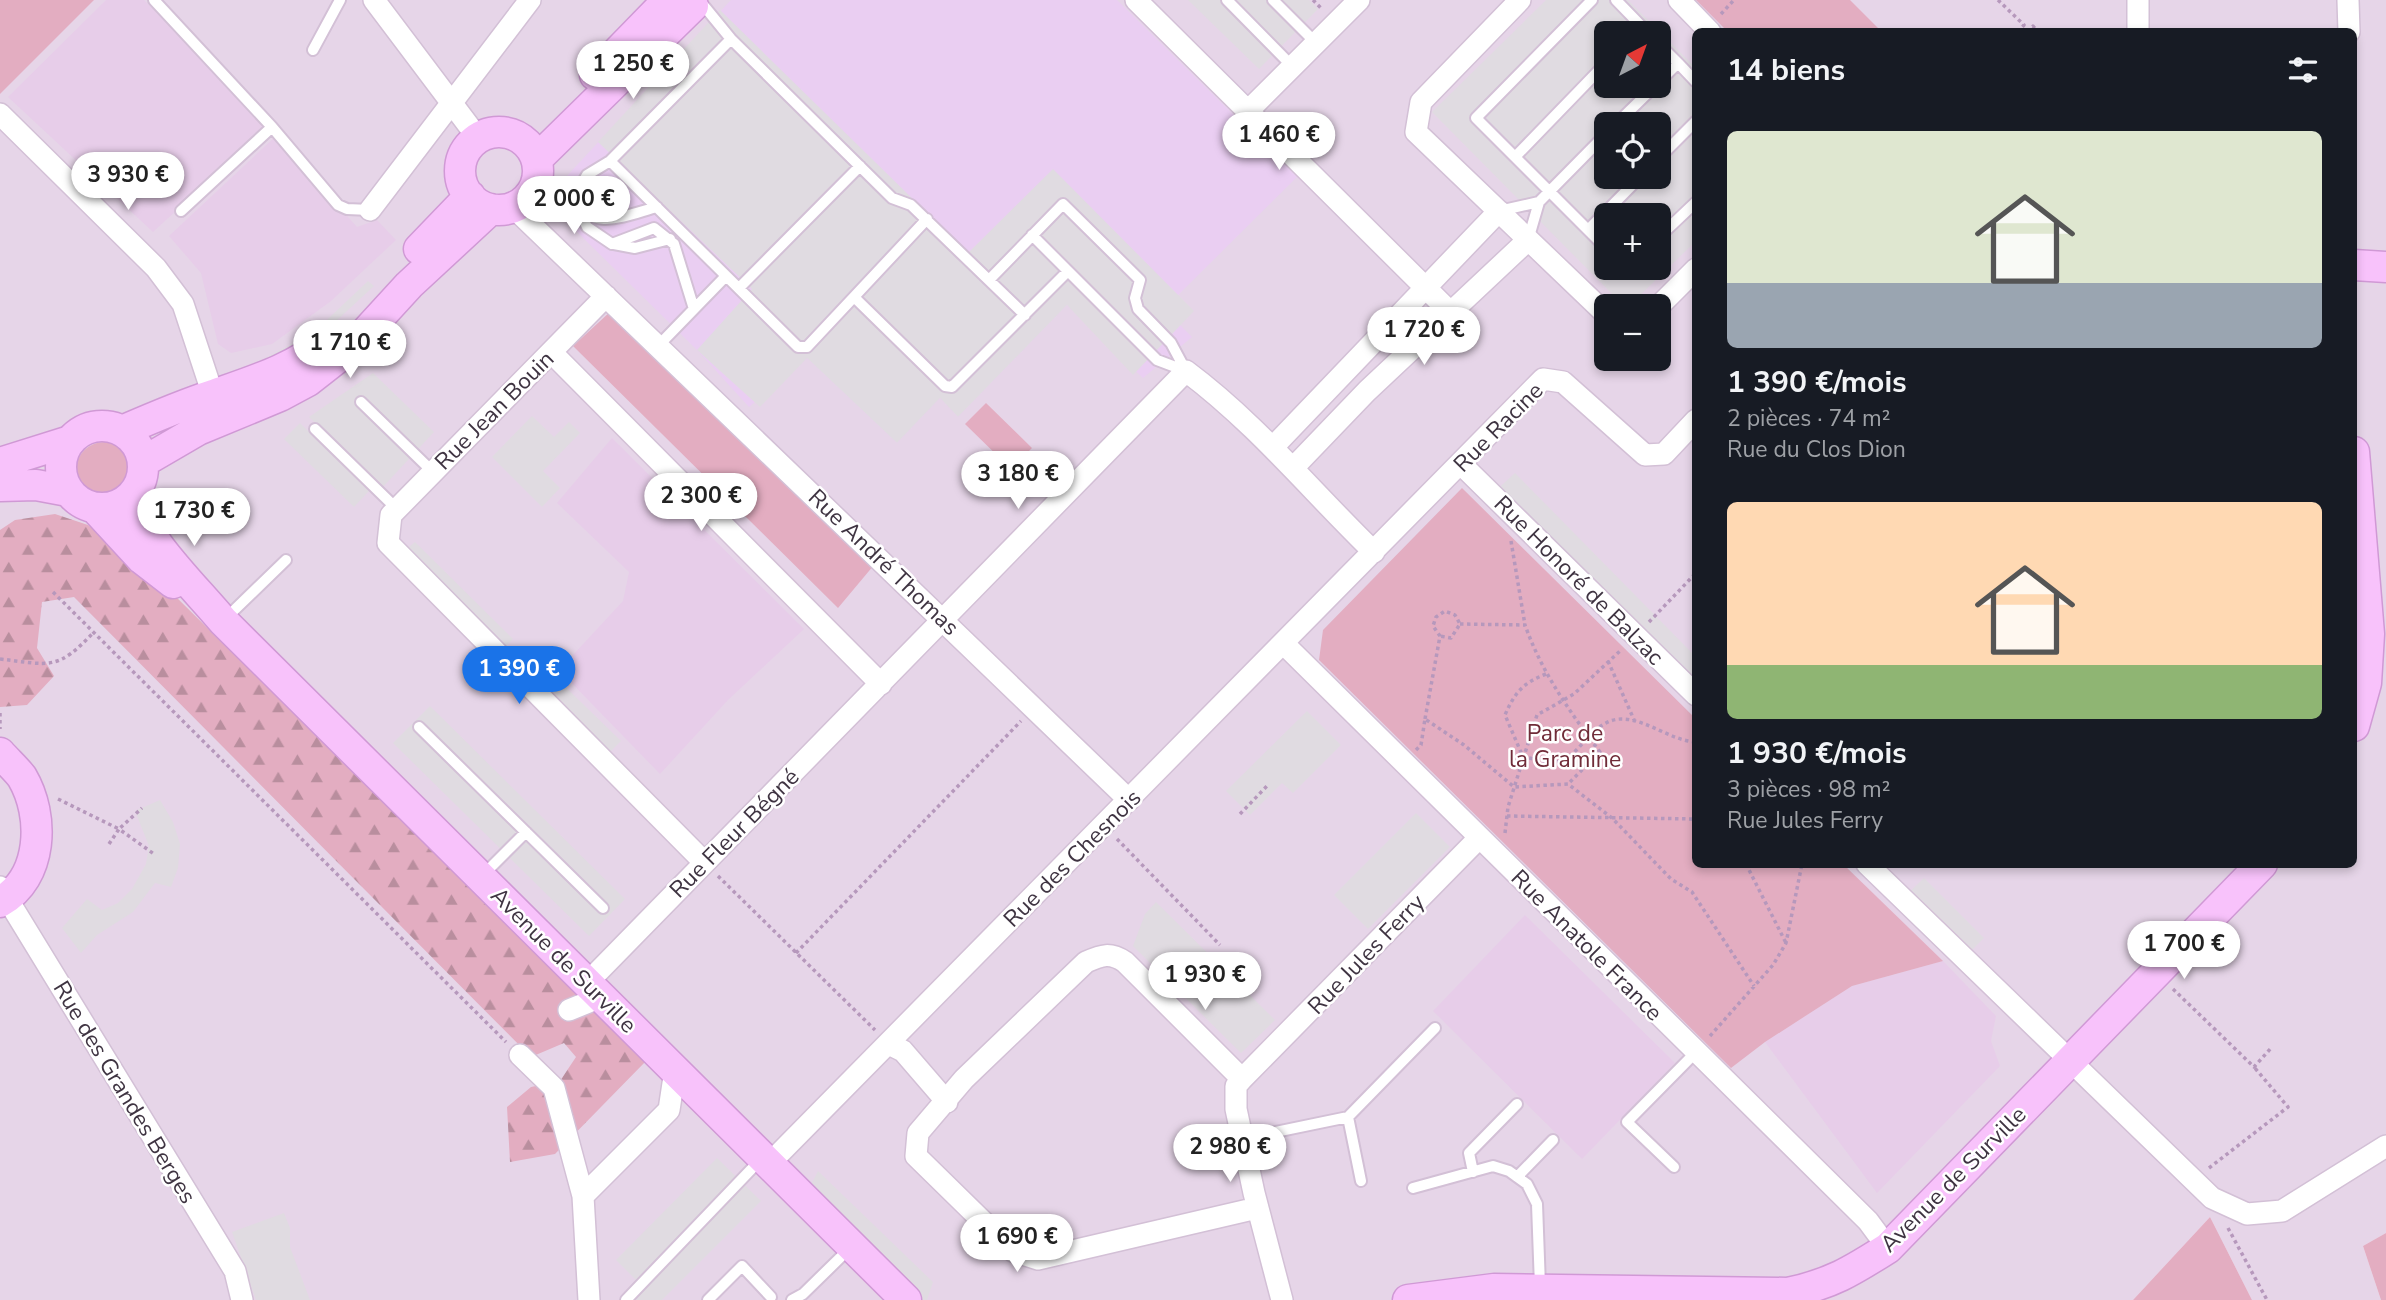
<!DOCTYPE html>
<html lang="fr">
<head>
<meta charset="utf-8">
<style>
	body { margin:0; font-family:"Nunito Sans",sans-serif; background:#242831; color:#f1f3f6; height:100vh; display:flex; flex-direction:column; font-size:26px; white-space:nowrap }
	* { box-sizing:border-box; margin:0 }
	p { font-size:23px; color:#9ea1a6 }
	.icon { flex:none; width:38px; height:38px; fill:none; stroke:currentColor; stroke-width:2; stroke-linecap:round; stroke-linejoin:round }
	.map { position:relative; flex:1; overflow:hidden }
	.drawer { position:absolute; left:1692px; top:28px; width:665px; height:840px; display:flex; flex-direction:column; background:#171b24; border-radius:10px; box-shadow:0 4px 10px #0003 }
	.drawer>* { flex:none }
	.needle { width:46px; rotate:41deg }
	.fabs { position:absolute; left:1594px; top:21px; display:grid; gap:14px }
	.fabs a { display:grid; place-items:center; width:77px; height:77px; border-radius:10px; background:#171b24; box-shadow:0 4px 10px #0003; font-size:35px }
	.price { position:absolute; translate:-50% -60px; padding:0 16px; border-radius:24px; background:#fff; color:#222; font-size:23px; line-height:46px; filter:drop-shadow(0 2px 4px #0008) }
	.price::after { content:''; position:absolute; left:50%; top:42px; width:21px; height:16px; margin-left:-10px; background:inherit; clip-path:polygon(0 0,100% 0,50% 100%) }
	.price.on { background:#1a73e8; color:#fff }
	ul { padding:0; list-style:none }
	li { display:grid; align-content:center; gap:14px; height:371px; padding:0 35px }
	li span { display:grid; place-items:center; height:217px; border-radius:10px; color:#555 }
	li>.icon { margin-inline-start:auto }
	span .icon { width:126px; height:126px; fill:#fffc; stroke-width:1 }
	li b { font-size:30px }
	h2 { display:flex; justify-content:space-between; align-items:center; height:84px; padding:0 35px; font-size:30px }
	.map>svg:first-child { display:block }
	.residential { fill:#e6d5e8; fill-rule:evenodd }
	.commercial { fill:#eacef2 }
	.education { fill:#e7cde9 }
	.green { fill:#e3adc1 }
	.forest { fill:url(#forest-firs) }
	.parking { fill:#e0dbe1; fill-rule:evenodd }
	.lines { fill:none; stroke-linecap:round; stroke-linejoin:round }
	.lane-casing { stroke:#d3c0d6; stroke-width:14 }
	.street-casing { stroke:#d3c0d6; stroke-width:24 }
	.secondary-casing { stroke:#d099d5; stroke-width:33 }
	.path { stroke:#b698bc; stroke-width:3.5; stroke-dasharray:3.5 3.5; stroke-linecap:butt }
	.lane { stroke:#fff; stroke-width:10 }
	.street { stroke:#fff; stroke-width:21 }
	.secondary { stroke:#f8c2fb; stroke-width:30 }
	.labels { text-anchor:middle; stroke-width:5; stroke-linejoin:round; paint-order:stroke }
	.street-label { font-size:23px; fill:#3f3442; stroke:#fff }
	.park-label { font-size:23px; fill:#702b38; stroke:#fff }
</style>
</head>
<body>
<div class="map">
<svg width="2386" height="1300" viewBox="0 0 2386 1300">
	<defs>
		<pattern id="forest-firs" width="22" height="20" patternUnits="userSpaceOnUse" patternTransform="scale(1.75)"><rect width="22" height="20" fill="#e3adc1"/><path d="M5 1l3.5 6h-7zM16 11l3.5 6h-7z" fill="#b98e9e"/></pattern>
	</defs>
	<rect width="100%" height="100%" fill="#efe3f1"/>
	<path class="residential" d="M0,0H2386V1233L2363,1246L2381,1300H2252L2210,1217L2133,1300H0ZM1696,32H2354V864H1696ZM1606,33H1659V86H1606ZM1606,124H1659V177H1606ZM1606,215H1659V268H1606ZM1606,306H1659V359H1606Z"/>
	<path class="commercial" d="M731,0H1117L1297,177L1164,309L1192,337L1143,378L1067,305L958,417L940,398L897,443L807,358L749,407L697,350L570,225L564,179Z"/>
	<path class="education" d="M106,0H144L267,127L153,232L8,97Z
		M276,136L357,227L377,220L396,240L331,301L272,344L231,353L218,344L201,273L169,236Z
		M612,438L804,629L728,700L660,774L559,670L623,601L629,572L557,503Z
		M1525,915L1675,1063L1582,1159L1433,1011Z
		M1943,961L1996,1016L1991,1041L2000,1066L1877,1193L1765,1042L1852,986Z"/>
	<path class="green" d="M0,0H94L0,94Z
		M1696,0H1850L1881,31H1727Z
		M611,311L874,565L838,608L573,346Z
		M986,403L1032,448L1011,469L965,424Z
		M76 470a28 28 0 1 1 56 0a28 28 0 1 1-56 0Z
		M1462,488L1696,719V864L1844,865L1943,961L1852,986L1765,1042L1731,1068L1319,660L1323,630Z
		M2210,1217L2252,1300H2133Z
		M2386,1233V1300H2381L2363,1246Z"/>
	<path class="forest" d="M55,514L88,525L171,592L646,1061L555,1154L510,1162L507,1107L531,1087L560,1081L576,1057L564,1043L531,1057L74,597L42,602L37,648L54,676L27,705L0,707V530L15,520Z"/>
	<path class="parking" d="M1188,0H1309L1318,9L1259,69Z
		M1546,0H1628L1696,68V241L1629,306H1624L1432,112ZM1606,33H1659V86H1606ZM1606,124H1659V177H1606ZM1606,215H1659V268H1606Z
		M720,10L968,253L1053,169L1194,311L1133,375L1067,305L958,417L940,398L897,443L807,358L760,407L697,350L752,289L598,142Z
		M368,281L374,286L320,336L252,374L247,368L314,332Z
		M373,373L434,432L382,488L309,417Z
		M532,416L554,437L569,422L580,433L543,471L560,488L542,507L492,457Z
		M300,423L369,491L354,507L284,439Z
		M1515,473L1696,657V695L1492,494Z
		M415,542L513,639L504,648L405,550Z
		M549,671L621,741L609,753L537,681Z
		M430,706L625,899L589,936L393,743Z
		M1307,711L1341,745L1293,793L1282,783L1250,815L1226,791Z
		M160,800L173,822L180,844L178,868L171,887L155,883L133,912L97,935L81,953L62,928L87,899L102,910L118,903L132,889L146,864L149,846L135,811Z
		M1416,813L1450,847L1368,929L1334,895Z
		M1924,878L1984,938L1963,959L1902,899Z
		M1156,902L1275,1020L1241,1053L1133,946L1145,914Z
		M717,1158L761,1201L662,1300H626L641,1285L616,1260Z
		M818,1171L933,1282L927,1300H906L804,1199Z
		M284,1213L290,1228V1247L310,1300H256L232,1232Z"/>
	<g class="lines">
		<defs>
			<path id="lane" d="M154,0L272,127L338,205L347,209L370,210
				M1227,0L1293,67
				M1273,0L1316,43
				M1592,0L1476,118L1606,248
				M1616,0L1648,33
				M704,6L731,39L892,198L911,205L1025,315
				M731,39L610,161L798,347H807L927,219
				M1659,44L1678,63L1659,82
				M313,50L340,0
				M1678,63L1696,82
				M1616,124L1655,86
				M1515,157L1606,63
				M1659,158L1696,121
				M610,161L587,175L573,199C591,233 627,215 657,207
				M1539,202L1606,134
				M181,211L272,127
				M1499,211L1539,202L1528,240
				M580,212L587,227L612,244L654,228L674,244L694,309
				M1588,230L1640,177
				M1032,235L1068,271
				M1659,237L1696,202
				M614,244L635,248L670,239
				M1626,268H1627
				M989,280L1063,204L1140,280L1135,298L1138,309L1171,343L1186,371
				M739,288L860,166
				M854,297L945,386L952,387L1068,271L1157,360L1186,371
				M659,345L726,276
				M361,402L433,472
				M315,429L397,509
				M225,619L286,560
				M419,727L603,908
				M481,877L526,832
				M1242,1139L1348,1117
				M1674,1167L1627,1122L1696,1052
				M1473,1172L1469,1153L1517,1104
				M1517,1177L1553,1140
				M1361,1181L1348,1117L1435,1028
				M1413,1188L1493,1166L1509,1171L1527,1184L1537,1204L1540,1286
				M626,1300L762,1158
				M708,1300L742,1266L771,1297
				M792,1300L803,1294L850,1248"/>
			<path id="street" d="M374,0L478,138
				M1136,0L1451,313
				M1520,0L1421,102L1416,132L1606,314
				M1679,0L1710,32
				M2348,0L2349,32
				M2138,32V0
				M1248,111L1359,0
				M0,114L156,268L183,304L213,395
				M513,207L1129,800
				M370,210L530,0
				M606,296L391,515L388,543L704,862
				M1659,306L1696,269
				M551,352L881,684
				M1274,446L1499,211
				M1461,464L1696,695
				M1294,467L1367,391L1528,240
				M1284,644L1868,1221L1888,1248
				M1867,864L2212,1198L2247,1214L2282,1211L2386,1146
				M0,887L235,1271L242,1300
				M587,983L1186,371C1257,424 1311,491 1374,552
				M569,1010L601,997
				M889,1044L903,1051L947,1102
				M520,1055L554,1088L583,1196
				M1242,1079L1236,1086V1109L1254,1193L1282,1300
				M769,1164L1543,379L1563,382L1645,455L1664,454L1696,420
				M1257,1208L1038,1259L1013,1251L916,1156L918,1133L964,1079L1086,962C1102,955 1110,952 1125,962L1242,1079L1479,838
				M589,1300L583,1196L669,1110L675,1070"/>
			<path id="secondary" d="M595,75L668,0
				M460 171a39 39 0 1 1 78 0a39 39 0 1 1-78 0Z
				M537,159L693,6
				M419,249L470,196
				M2354,265L2386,267
				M61 467a41 41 0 1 1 82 0a41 41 0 1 1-82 0Z
				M122,431C152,418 182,405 213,395C256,380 295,368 330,339
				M2354,452L2369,634L2366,683L2354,726
				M143,462L198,430L280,396L308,381L354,345L409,285L491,209
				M0,463L70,441
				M0,486L36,485L68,491
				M131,498C150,545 190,582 223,621L906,1300
				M95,508L142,559L173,583
				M0,753C7,761 16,769 22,777C45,816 43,878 0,902
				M1408,1300L1494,1289L1788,1293C1831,1284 1852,1271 1888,1248L2262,864"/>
		</defs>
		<use href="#lane" class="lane-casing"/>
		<use href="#street" class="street-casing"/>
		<use href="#secondary" class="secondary-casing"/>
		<path class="path" d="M1313,0L1322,9
			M1998,0L2024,25L2018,32
			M1721,14L1734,0
			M2028,32L2033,26L2038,32
			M1511,541L1525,625
			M53,592L506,1042
			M1649,622L1696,573
			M1460,624L1525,625C1542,673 1570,712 1600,752L1568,784
			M0,659C51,665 57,671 94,632
			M1608,661L1635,722
			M1546,674C1523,683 1515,692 1505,715L1523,757C1533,758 1545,763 1555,762C1579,761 1591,718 1623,719C1648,720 1672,741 1696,742
			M0,713V729
			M1425,719L1440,636L1433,626L1436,617L1445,611L1455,615L1460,624L1451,638L1440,636
			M1416,750L1421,745L1425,719L1464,745L1514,787L1568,784L1612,818L1671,879L1692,892L1754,986
			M58,799L119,829L142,808
			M1240,814L1267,786
			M1507,816L1696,819
			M1505,833L1508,807L1537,715L1574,694L1621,650
			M1117,839L1220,945
			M109,844L119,829L154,854
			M1746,864L1786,943
			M718,876L875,1030
			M796,953L1021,721
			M2173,989L2254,1067L2272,1047
			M1710,1036L1773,965L1786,943L1802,864
			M2209,1168L2288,1107L2254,1067
			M2228,1228L2267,1300"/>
		<use href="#lane" class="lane"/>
		<use href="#street" class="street"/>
		<use href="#secondary" class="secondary"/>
	</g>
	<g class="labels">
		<g class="street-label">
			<text transform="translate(494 410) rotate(-45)" y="8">Rue Jean Bouin</text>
			<text transform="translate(1498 427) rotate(-45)" y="8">Rue Racine</text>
			<text transform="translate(884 562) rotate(44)" y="8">Rue André Thomas</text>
			<text transform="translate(1579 580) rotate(45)" y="8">Rue Honoré de Balzac</text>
			<text transform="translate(734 833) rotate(-45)" y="8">Rue Fleur Bégné</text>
			<text transform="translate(1072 858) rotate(-45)" y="8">Rue des Chesnois</text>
			<text transform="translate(1587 945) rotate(45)" y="8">Rue Anatole France</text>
			<text transform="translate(1366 954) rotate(-46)" y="8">Rue Jules Ferry</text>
			<text transform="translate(564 960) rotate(45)" y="8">Avenue de Surville</text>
			<text transform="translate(125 1092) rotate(59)" y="8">Rue des Grandes Berges</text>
			<text transform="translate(1953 1179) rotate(-45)" y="8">Avenue de Surville</text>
		</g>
		<g class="park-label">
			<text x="1565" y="741">Parc de<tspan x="1565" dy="26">la Gramine</tspan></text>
		</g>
	</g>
</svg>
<div class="fabs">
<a><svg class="needle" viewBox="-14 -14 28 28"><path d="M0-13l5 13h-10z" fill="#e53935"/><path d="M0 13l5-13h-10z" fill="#9ea1a6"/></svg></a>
<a><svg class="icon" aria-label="locate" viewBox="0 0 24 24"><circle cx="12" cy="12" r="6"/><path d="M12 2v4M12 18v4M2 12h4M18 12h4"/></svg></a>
<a>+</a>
<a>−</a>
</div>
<b class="price" style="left:633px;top:101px">1 250 €</b>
<b class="price" style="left:1279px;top:172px">1 460 €</b>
<b class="price" style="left:128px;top:212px">3 930 €</b>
<b class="price" style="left:574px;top:236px">2 000 €</b>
<b class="price" style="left:1424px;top:367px">1 720 €</b>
<b class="price" style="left:350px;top:380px">1 710 €</b>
<b class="price" style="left:1018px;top:511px">3 180 €</b>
<b class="price" style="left:701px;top:533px">2 300 €</b>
<b class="price" style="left:194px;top:548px">1 730 €</b>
<b class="price on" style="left:519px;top:706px">1 390 €</b>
<b class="price" style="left:2184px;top:981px">1 700 €</b>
<b class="price" style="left:1205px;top:1012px">1 930 €</b>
<b class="price" style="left:1230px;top:1184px">2 980 €</b>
<b class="price" style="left:1017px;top:1274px">1 690 €</b>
<section class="drawer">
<h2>14 biens<svg class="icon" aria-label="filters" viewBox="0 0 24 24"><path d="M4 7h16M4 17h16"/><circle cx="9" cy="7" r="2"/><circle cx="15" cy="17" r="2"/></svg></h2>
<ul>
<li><span style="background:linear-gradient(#dfe7d0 70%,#9aa5b1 0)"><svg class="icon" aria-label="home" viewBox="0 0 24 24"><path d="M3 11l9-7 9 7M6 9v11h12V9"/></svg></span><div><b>1 390 €/mois</b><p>2 pièces · 74 m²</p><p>Rue du Clos Dion</p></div></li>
<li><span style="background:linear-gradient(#ffd9b3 75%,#8fb573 0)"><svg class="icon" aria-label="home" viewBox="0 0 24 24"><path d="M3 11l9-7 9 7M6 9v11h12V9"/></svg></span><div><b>1 930 €/mois</b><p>3 pièces · 98 m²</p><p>Rue Jules Ferry</p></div></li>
</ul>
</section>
</div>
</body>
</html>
